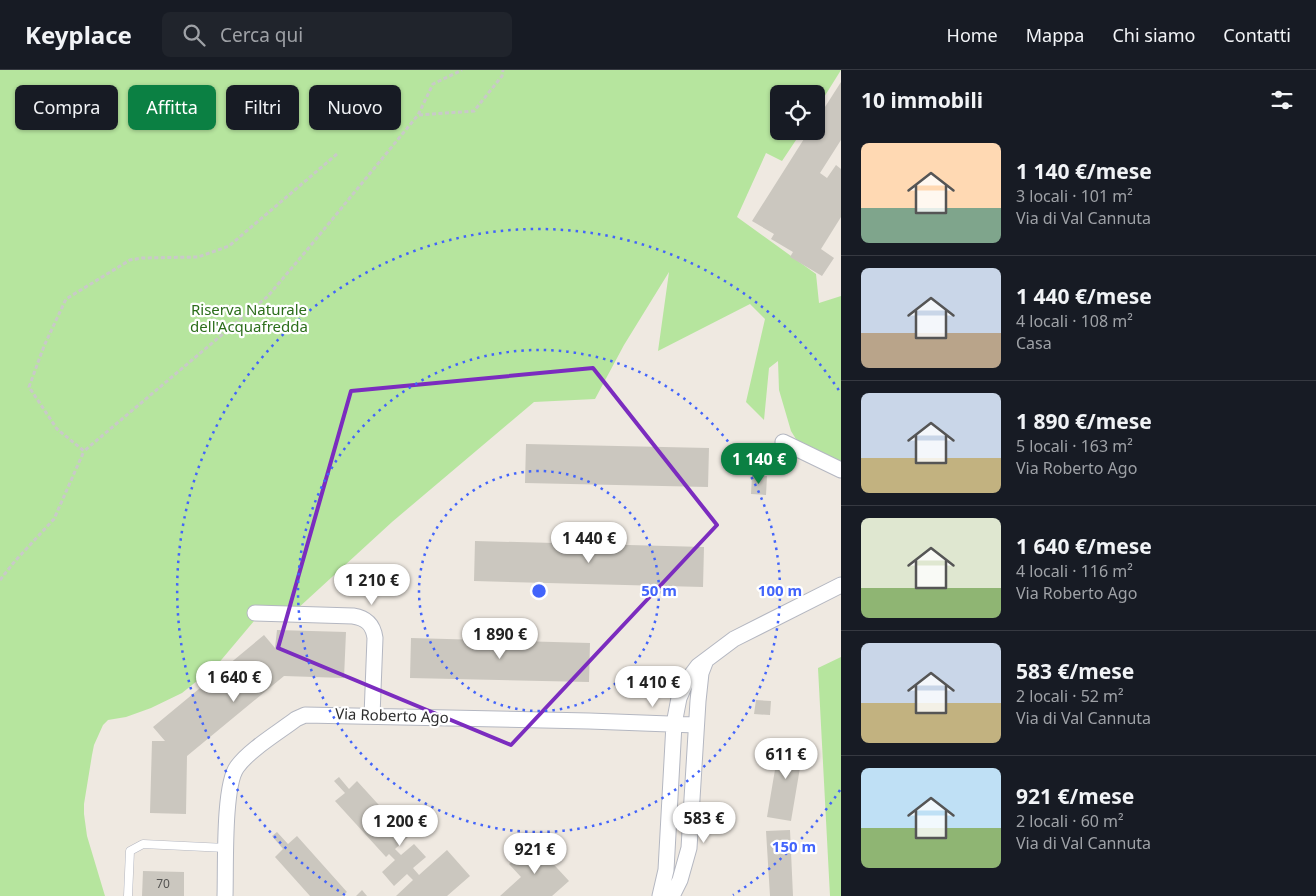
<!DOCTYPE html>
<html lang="it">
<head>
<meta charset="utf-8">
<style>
	body { margin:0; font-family:"Noto Sans",sans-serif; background:#20242c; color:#f1f3f6; height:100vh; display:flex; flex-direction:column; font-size:19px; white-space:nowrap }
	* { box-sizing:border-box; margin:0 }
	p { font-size:16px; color:#9ea1a6 }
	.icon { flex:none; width:28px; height:28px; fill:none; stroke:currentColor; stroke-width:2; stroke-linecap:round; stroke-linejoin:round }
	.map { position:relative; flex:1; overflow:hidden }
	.panel { display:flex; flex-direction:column; background:#171b24; width:475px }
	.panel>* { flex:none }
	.top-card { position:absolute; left:15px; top:15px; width:475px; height:45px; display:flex; gap:10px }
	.tools { position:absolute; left:770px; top:15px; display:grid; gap:10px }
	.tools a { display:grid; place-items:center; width:55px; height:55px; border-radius:8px; background:#171b24; box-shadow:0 1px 4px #0004; font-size:25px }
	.price { position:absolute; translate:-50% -42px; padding:0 11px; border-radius:18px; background:#fff; color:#222; font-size:16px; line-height:32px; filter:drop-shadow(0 1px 2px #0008) }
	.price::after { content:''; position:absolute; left:50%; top:30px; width:15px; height:11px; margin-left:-8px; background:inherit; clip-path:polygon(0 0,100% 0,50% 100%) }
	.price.selected { background:#0b8043; color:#fff }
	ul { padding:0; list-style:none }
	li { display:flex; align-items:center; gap:15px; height:125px; padding:0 20px }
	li+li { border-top:1px solid #363941 }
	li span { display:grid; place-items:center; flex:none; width:140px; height:100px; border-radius:8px; color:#555 }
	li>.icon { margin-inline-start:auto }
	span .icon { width:60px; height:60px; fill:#fffc; stroke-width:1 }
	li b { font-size:21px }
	h2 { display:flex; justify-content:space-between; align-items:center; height:60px; padding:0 20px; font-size:21px }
	.tag { padding:0 18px; border-radius:8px; background:#171b24; box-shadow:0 1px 4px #0004; font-size:18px; line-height:45px }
	.tag.selected { background:#0b8043; color:#fff }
	header { display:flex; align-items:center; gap:30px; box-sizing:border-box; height:70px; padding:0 25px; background:#171b24; border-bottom:1px solid #363941 }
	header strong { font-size:24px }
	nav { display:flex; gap:28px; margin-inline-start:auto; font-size:18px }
	.search { width:350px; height:45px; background:#20242c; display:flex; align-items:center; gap:12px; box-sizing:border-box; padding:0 18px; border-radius:8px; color:#9ea1a6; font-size:19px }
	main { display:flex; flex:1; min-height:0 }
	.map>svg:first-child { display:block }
	.green { fill:#b6e59e }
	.building { fill:#cbc7bf }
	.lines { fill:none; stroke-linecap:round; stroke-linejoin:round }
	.lane-casing { stroke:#b4b7c1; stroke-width:9 }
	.street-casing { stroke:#b4b7c1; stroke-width:17 }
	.path { stroke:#c9c9c9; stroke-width:3; stroke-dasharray:4 2.5; stroke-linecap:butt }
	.lane { stroke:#fff; stroke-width:8 }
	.street { stroke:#fff; stroke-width:15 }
	.marked { fill:none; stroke:#7b2cbf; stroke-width:4; stroke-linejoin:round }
	.ring { fill:none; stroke:#4264fb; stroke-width:2.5; stroke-dasharray:2.5 5 }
	.labels { text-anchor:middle; stroke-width:4.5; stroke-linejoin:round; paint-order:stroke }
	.number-label { font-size:12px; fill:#555452 }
	.park-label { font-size:15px; fill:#2c6e1b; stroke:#fff }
	.street-label { font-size:15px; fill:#2e2e2e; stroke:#fff }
	.centre { fill:#4264fb; stroke:#fff; stroke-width:2.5 }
	.ring-label { font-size:15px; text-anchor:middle; font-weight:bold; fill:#4264fb; stroke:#fff; stroke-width:4.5; stroke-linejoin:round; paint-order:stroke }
</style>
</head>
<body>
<header>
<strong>Keyplace</strong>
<div class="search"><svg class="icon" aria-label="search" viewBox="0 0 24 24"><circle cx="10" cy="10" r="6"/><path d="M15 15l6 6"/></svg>Cerca qui</div>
<nav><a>Home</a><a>Mappa</a><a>Chi siamo</a><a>Contatti</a></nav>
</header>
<main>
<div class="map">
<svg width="841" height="826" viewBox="0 0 841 826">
	<rect width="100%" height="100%" fill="#efe9e1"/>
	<path class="green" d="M0,0H841L816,40V24H779V61H802L782,91L766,83L737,147L816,204L819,233L841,226V395L799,374L791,361L779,320L778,291L769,298L764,350L746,332L765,249L750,234L658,281L669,202L624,275L595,329L534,332L392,452L296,540L267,544L254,551L217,595L182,623L151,638L126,647L108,650L103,655L94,675L92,685L84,734V744L87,766L105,826H0Z
		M841,587V826H830L818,598Z"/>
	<path class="building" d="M841,12V70L820,103L827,108L836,95L841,99V147L821,179L834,188L822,206L790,187L793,182L771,169L774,164L752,151L809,61H816V51Z
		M526,374L709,378L708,417L525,413Z
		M752,405L767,406L766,425L751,424Z
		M475,471L704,477L703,517L474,511Z
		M277,560L346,562L344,608L284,606L187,686L186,744L150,743L152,671H165L153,657L264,565L275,578Z
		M411,568L590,573L589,612L410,608Z
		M756,630L771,631L770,645L754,644Z
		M780,670L804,674L791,751L767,747Z
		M339,707L349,719L357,711L408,767L395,779L401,785L414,774L426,787L413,798L419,805L447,780L470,806L447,826H396L413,810L407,804L394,816L382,802L395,790L389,784L386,787L335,731L345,723L334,711Z
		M790,760L793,826H770L766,761Z
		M277,762L288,774L297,766L347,822L343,825L344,826H310L275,787L283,779L272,766Z
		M534,773L569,811L552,826H500L521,807L509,794Z
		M143,801L184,802V826H142Z
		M362,820L367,826H356Z"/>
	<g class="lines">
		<defs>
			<path id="lane" d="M128,826L130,781L143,774L226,778"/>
			<path id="street" d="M783,372L841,400
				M255,543L353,546C366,548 373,554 375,568L372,646
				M225,826C226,799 223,716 237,697C249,680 279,662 296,649L305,645L589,651L696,655
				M660,826L666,800L674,654L679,628L686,612L698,596L734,569L841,515
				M672,826L680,810L689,778L698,631L701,603L706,590"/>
		</defs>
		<use href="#lane" class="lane-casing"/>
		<use href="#street" class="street-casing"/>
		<path class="path" d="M419,45L474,41L502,6L503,0
			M337,84L229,176L198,187L142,188L130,190L66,229L44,276L29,317L57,359L84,381L268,226L307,180L418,45L433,14L462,0
			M0,510L15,491L54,449L84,381"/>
		<use href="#lane" class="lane"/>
		<use href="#street" class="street"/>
	</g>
	<path class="marked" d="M593,298L717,455L511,675L278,578L351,321Z"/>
	<g class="ring">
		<circle cx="539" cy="521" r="120"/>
		<circle cx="539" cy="521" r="241"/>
		<path d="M840 720A361 361 0 0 1 733 825M345 825A361 361 0 1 1 840 322"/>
	</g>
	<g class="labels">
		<g class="number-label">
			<text x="163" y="818">70</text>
		</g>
		<g class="park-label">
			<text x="249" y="245">Riserva Naturale<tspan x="249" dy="17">dell'Acquafredda</tspan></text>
		</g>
		<g class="street-label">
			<text transform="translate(392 646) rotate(2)" y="5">Via Roberto Ago</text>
		</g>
	</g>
	<circle cx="539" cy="521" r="8" class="centre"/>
	<g class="ring-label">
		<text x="659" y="526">50 m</text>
		<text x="780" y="526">100 m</text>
		<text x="794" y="782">150 m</text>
	</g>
</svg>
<div class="tools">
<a><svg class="icon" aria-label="locate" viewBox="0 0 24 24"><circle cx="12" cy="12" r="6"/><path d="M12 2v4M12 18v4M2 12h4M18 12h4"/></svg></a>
</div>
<b class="price selected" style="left:759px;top:415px">1 140 €</b>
<b class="price" style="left:589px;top:494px">1 440 €</b>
<b class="price" style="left:372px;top:536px">1 210 €</b>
<b class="price" style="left:500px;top:590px">1 890 €</b>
<b class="price" style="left:234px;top:633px">1 640 €</b>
<b class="price" style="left:653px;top:638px">1 410 €</b>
<b class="price" style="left:786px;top:710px">611 €</b>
<b class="price" style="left:704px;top:774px">583 €</b>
<b class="price" style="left:400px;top:777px">1 200 €</b>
<b class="price" style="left:535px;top:805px">921 €</b>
<div class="top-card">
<a class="tag">Compra</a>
<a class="tag selected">Affitta</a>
<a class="tag">Filtri</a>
<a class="tag">Nuovo</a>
</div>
</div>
<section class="panel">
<h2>10 immobili<svg class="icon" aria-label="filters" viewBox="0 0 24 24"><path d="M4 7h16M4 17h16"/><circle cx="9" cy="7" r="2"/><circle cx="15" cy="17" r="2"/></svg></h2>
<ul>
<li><span style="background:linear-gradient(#ffd9b3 65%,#7fa58c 0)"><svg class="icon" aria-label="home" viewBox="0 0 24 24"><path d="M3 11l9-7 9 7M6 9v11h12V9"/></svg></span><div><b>1 140 €/mese</b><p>3 locali · 101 m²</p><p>Via di Val Cannuta</p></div></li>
<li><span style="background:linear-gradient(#c9d6e8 65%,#b9a48a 0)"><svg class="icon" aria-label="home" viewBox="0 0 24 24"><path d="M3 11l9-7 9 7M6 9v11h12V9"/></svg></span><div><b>1 440 €/mese</b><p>4 locali · 108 m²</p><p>Casa</p></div></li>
<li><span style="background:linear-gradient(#c9d6e8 65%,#c2b280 0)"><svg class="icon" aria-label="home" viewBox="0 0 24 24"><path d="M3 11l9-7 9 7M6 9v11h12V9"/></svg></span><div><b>1 890 €/mese</b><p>5 locali · 163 m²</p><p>Via Roberto Ago</p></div></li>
<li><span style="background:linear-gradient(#dfe7d0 70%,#8fb573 0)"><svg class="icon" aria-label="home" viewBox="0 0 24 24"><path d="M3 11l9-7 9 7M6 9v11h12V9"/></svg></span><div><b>1 640 €/mese</b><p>4 locali · 116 m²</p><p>Via Roberto Ago</p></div></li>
<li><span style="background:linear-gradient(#c9d6e8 60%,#c2b280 0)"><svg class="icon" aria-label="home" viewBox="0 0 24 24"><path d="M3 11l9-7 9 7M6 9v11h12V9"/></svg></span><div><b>583 €/mese</b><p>2 locali · 52 m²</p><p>Via di Val Cannuta</p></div></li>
<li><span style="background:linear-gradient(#bfe0f5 60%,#8fb573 0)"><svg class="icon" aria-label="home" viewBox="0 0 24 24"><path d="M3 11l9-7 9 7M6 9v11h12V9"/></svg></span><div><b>921 €/mese</b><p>2 locali · 60 m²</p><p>Via di Val Cannuta</p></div></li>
</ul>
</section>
</main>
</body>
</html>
